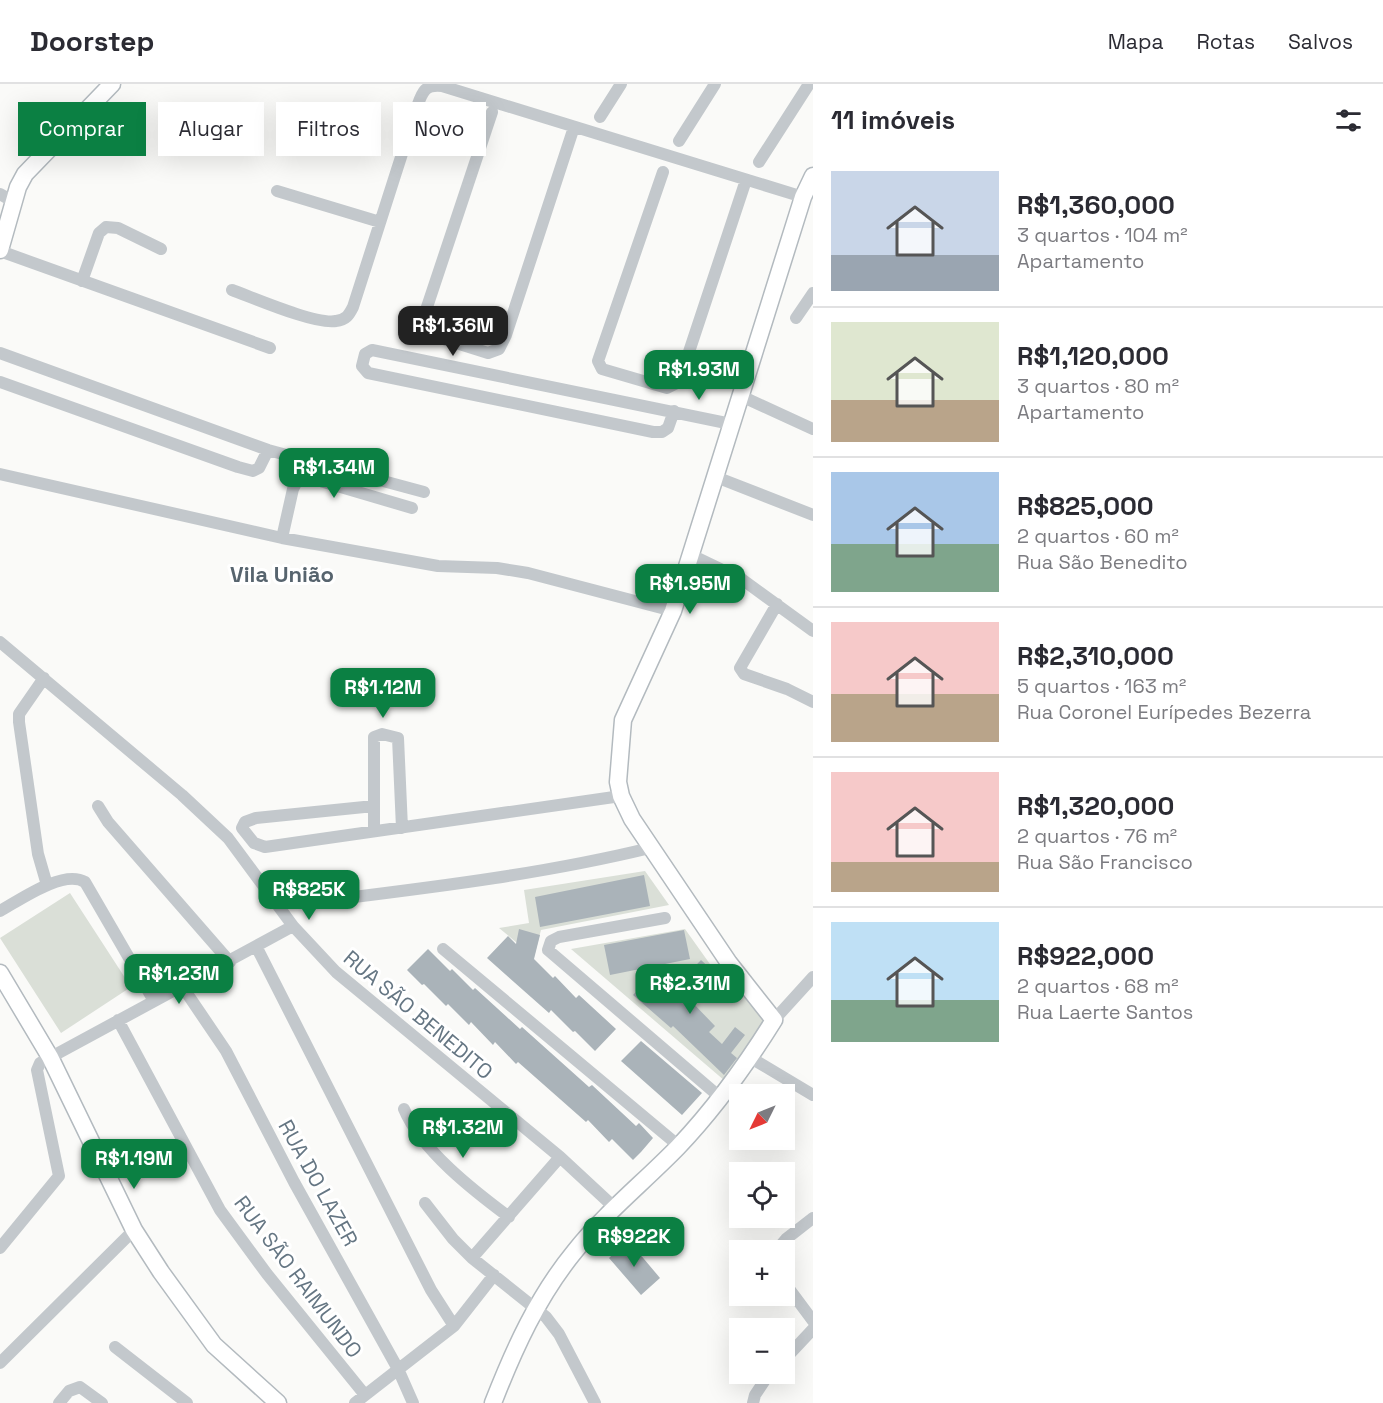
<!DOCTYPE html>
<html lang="pt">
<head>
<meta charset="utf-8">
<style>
	body { margin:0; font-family:"Space Grotesk",sans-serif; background:#f7f7f7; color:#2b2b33; height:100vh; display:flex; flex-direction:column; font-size:22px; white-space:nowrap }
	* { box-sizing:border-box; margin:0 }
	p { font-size:20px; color:#7c7c81 }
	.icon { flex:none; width:33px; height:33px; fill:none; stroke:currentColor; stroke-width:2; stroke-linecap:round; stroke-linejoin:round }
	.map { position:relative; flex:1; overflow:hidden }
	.sheet { display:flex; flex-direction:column; background:#fff; width:570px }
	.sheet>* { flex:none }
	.top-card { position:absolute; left:18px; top:18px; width:570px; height:54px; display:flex; gap:12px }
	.needle { width:39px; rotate:227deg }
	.fabs { position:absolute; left:729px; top:1000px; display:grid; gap:12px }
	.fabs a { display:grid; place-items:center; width:66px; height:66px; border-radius:0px; background:#fff; box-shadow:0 6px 24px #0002; font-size:30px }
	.price { position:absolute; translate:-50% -51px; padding:0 14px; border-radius:12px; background:#0b8043; color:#fff; font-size:20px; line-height:39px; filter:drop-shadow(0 2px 3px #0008) }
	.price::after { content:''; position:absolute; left:50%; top:36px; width:18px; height:14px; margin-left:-9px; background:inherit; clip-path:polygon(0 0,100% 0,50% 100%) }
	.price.active { background:#222; color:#fff }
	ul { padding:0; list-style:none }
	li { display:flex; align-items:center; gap:18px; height:150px; padding:0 18px }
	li+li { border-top:2px solid #e1e1e2 }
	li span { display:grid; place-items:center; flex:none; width:168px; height:120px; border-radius:0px; color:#555 }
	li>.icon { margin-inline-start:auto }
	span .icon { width:72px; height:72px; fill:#fffc; stroke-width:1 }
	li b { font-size:26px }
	h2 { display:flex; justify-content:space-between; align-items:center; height:72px; padding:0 18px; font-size:26px }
	.pill { padding:0 21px; border-radius:0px; background:#fff; box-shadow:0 6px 24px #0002; font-size:21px; line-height:54px }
	.pill.active { background:#0b8043; color:#fff }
	header { display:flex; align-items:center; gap:36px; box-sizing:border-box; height:84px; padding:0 30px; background:#fff; border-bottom:2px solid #e1e1e2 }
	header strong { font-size:28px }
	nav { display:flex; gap:33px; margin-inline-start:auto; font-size:21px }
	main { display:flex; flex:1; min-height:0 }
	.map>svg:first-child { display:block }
	.green { fill:#dadfd7 }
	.building { fill:#aab3b9 }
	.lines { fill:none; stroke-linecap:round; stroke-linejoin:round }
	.secondary-casing { stroke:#b3babf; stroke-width:19 }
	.street { stroke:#c3c8cc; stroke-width:12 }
	.secondary { stroke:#fff; stroke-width:16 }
	.labels { text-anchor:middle; stroke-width:6; stroke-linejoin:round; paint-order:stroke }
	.street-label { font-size:21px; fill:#657683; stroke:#fff }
	.neighbourhood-label { font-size:22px; font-weight:bold; fill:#57646e; stroke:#fff }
</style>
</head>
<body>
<header>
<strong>Doorstep</strong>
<nav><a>Mapa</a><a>Rotas</a><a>Salvos</a></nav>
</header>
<main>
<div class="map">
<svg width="813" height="1319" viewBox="0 0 813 1319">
	<rect width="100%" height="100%" fill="#fafaf8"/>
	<path class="green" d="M645,787L669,821L541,846L534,873L499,844L529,839L524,806Z
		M70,809L131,903L61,949L0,854Z
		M685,845L727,904L733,897L766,937L725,997L571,865Z"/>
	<path class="building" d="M644,791L650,822L540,843L535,813Z
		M519,845L540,851L534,875L553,894L555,892L576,914L579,911L616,945L595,967L575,947L573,948L551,926L549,929L487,874L508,852L516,860Z
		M684,846L690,875L610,891L604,861Z
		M428,865L450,887L452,885L473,906L475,904L520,945L522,943L589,1003L592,1001L636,1042L639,1039L653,1054L641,1068L633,1076L612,1055L609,1058L588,1036L586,1038L518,978L516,980L495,958L493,961L471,938L469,941L448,920L446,922L424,900L422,901L407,886Z
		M701,876L716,890L690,916L715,942L709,948L722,960L735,943L745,951L731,969L737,974L724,991L673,942L671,944L633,911L654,889L672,906Z
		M641,957L702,1009L682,1031L621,977Z
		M628,1156L660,1194L641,1211L609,1174Z"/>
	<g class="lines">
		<defs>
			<path id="secondary" d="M0,166L18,103L25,90L112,0
				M0,889L50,973L134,1146L161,1188L214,1261L278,1319
				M493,1319C514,1265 538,1212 575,1167C605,1129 644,1098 678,1063C715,1024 746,981 774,936L729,879L632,735L621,712L618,698L623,636L673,527L803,113L813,92"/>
		</defs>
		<use href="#secondary" class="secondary-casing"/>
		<path class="street" d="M492,28L423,235L431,251L488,269L499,265L506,251L574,43
			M600,33L621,0
			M679,57L715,0
			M759,78L809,0
			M663,88L598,277L602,285L667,304L679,298L746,96
			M277,107L380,138
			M0,110L14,118
			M0,167L270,264
			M82,197L99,149L106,143L118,144L161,165
			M232,206C254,214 316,241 336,237C346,236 349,231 353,223L417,23C422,9 424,0 442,2L803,113
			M796,234L813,209
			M0,269L268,366L424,408
			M0,298L238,383L253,387L259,384L268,366
			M741,312L813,345
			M674,327L668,344L662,348H653L368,289L362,282L365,270L372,266L731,340
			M0,390L282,454L438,482L497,484L528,489L673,527
			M716,393L813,431
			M282,454L293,405L300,391L412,424
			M691,471L743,496L813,547
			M777,520L740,584L744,590L787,605L813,618
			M0,558L182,711L228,754L293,842L336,888L560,1073L615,1124
			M44,594L19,630V638L38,770L47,801
			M98,722L108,738L230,878
			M374,722L256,734L245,738L242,744L254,759L265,763L621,712
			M374,747V653L382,650L398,654L402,744
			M338,815C443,802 547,789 650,764
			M0,827C20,816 63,785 85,798L154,917
			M665,834L559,853L551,857L548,866L721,1014
			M257,864L431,1206L454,1242
			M443,865L679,1062
			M182,902L226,967L294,1098L398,1285L413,1319
			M118,936L220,1126L267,1190L365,1311
			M774,936L813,893
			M751,974L813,1011
			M404,1025C421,1066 474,1107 509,1133
			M425,1119L453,1155L472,1174L546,1233L559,1250L595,1319
			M0,1164L59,1092L37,986L40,979L293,842
			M776,1167L786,1155L813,1134
			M472,1174L560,1073
			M784,1198L813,1237
			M115,1263L187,1319
			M784,1276L813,1245
			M0,1279L134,1146
			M59,1319L69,1307L80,1303L102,1319
			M355,1319L454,1242L494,1191
			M753,1319L755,1311L769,1290"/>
		<use href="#secondary" class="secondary"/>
	</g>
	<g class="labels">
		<g class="street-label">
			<text transform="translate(418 931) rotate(40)" y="7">RUA SÃO BENEDITO</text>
			<text transform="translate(318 1099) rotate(61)" y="7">RUA DO LAZER</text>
			<text transform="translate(298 1193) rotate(53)" y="7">RUA SÃO RAIMUNDO</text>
		</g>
		<g class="neighbourhood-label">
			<text x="282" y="498">Vila União</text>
		</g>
	</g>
</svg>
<div class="fabs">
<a><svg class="needle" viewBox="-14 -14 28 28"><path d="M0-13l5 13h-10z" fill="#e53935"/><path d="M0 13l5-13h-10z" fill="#7c7c81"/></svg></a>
<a><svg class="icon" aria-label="locate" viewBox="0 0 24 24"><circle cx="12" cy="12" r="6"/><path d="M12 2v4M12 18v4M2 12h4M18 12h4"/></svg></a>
<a>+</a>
<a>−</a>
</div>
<b class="price active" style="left:453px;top:273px">R$1.36M</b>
<b class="price" style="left:699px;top:317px">R$1.93M</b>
<b class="price" style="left:334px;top:415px">R$1.34M</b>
<b class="price" style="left:690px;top:531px">R$1.95M</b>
<b class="price" style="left:383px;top:635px">R$1.12M</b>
<b class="price" style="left:309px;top:837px">R$825K</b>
<b class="price" style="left:179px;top:921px">R$1.23M</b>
<b class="price" style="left:690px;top:931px">R$2.31M</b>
<b class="price" style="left:463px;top:1075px">R$1.32M</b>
<b class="price" style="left:134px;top:1106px">R$1.19M</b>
<b class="price" style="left:634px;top:1184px">R$922K</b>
<div class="top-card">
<a class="pill active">Comprar</a>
<a class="pill">Alugar</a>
<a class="pill">Filtros</a>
<a class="pill">Novo</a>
</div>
</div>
<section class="sheet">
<h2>11 imóveis<svg class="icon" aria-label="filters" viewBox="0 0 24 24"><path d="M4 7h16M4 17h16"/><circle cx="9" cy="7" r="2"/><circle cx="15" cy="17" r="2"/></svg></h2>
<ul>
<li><span style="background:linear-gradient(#c9d6e8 70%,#9aa5b1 0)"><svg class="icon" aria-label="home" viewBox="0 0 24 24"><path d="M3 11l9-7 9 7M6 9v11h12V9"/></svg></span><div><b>R$1,360,000</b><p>3 quartos · 104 m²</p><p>Apartamento</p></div></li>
<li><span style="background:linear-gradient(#dfe7d0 65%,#b9a48a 0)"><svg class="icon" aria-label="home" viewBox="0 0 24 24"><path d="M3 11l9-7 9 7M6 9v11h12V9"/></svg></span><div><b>R$1,120,000</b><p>3 quartos · 80 m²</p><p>Apartamento</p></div></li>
<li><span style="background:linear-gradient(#a9c7e8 60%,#7fa58c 0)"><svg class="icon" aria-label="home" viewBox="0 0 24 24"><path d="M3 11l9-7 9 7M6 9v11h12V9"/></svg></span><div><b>R$825,000</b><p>2 quartos · 60 m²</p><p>Rua São Benedito</p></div></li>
<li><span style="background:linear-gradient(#f6c9c9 60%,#b9a48a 0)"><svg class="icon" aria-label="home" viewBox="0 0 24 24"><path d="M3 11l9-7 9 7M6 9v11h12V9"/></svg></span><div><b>R$2,310,000</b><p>5 quartos · 163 m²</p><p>Rua Coronel Eurípedes Bezerra</p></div></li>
<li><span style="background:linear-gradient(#f6c9c9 75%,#b9a48a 0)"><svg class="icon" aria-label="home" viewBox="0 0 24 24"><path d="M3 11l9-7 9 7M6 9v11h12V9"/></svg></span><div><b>R$1,320,000</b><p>2 quartos · 76 m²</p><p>Rua São Francisco</p></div></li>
<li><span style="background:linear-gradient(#bfe0f5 65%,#7fa58c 0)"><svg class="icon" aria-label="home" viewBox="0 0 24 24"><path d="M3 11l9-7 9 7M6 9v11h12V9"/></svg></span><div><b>R$922,000</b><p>2 quartos · 68 m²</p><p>Rua Laerte Santos</p></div></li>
</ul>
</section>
</main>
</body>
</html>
